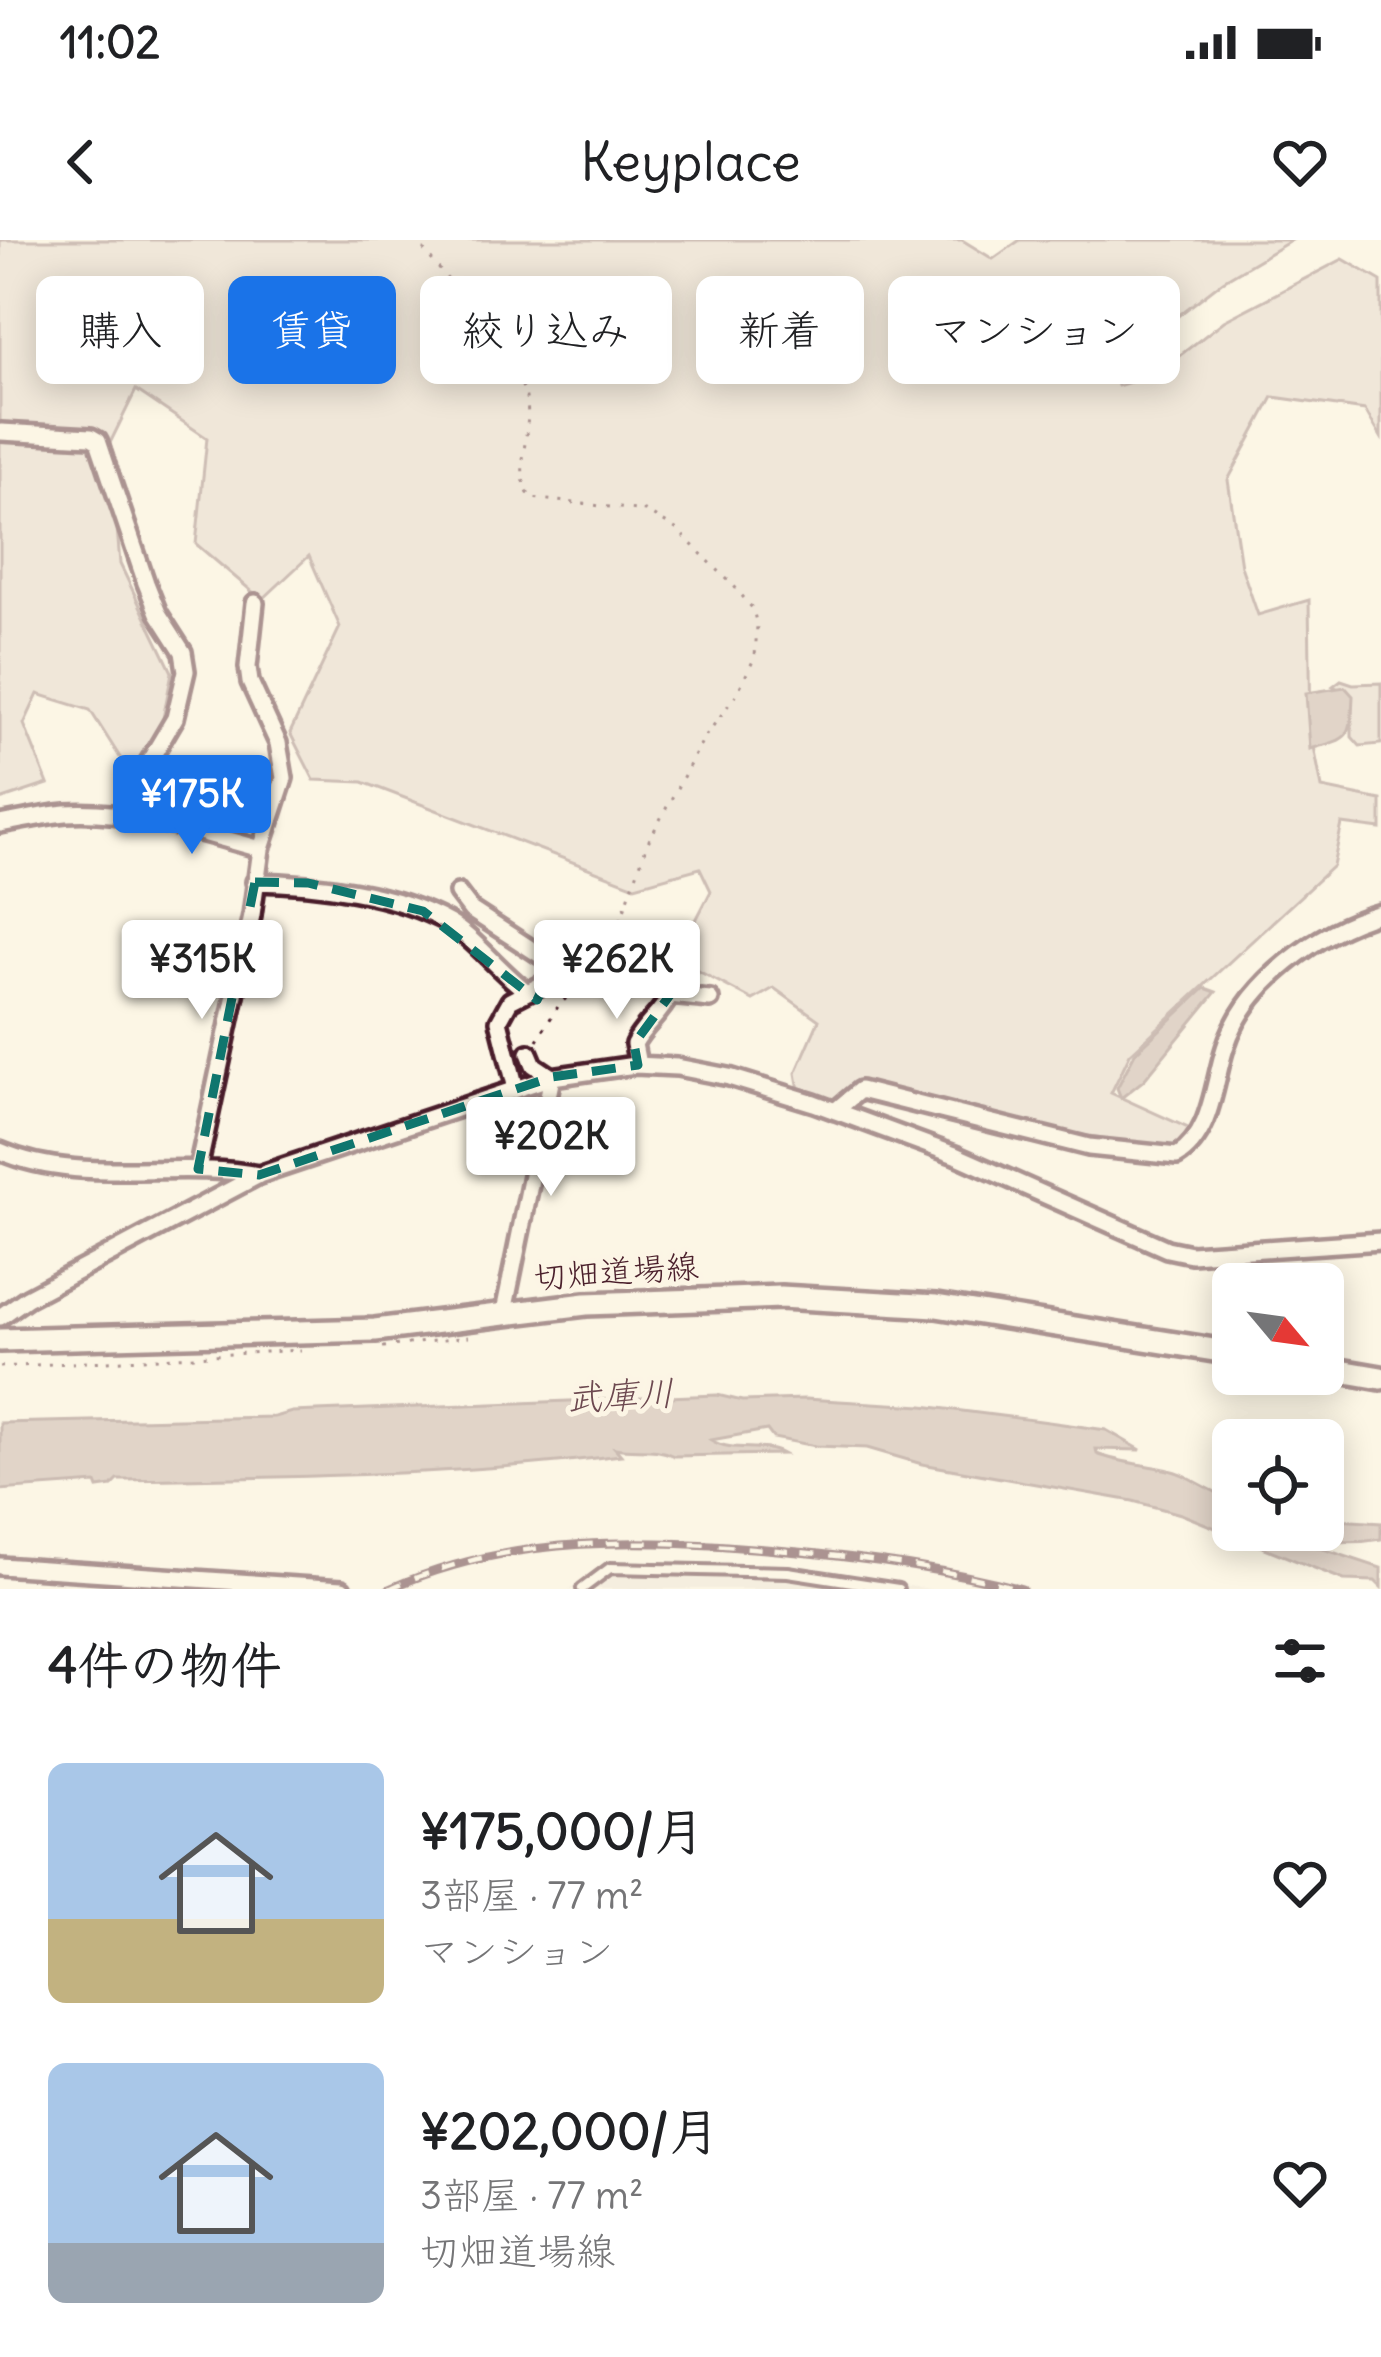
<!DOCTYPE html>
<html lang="ja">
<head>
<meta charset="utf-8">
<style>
	body { margin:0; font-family:Delius,"Klee One",sans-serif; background:#f6f6f6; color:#202124; height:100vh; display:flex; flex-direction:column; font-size:45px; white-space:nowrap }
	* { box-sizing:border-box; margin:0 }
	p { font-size:39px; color:#757577 }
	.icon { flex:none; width:66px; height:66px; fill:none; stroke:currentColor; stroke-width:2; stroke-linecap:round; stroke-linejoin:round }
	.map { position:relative; height:1349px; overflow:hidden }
	.drawer { display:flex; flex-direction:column; background:#fff; flex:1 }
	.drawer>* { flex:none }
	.guide { position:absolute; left:36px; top:36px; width:1311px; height:108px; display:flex; gap:24px }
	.needle { width:78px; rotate:119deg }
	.controls { position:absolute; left:1212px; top:1023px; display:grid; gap:24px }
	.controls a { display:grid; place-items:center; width:132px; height:132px; border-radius:18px; background:#fff; box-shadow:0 6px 30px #0003; font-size:60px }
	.price { position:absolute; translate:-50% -102px; padding:0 27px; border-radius:12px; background:#fff; color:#222; font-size:39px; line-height:78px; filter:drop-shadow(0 3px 6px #0008) }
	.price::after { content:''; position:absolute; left:50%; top:72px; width:36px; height:27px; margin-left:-18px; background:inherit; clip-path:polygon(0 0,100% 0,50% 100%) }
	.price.selected { background:#1a73e8; color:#fff }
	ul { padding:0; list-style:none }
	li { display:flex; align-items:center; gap:36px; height:300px; padding:0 48px }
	li span { display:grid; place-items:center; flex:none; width:336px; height:240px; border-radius:18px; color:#555 }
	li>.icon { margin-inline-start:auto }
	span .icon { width:144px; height:144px; fill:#fffc; stroke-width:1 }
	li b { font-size:51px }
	h2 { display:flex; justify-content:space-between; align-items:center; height:144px; padding:0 48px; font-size:51px }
	.tag { padding:0 42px; border-radius:18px; background:#fff; box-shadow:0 6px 30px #0003; font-size:42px; line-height:108px }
	.tag.selected { background:#1a73e8; color:#fff }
	.status { display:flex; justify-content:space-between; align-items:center; height:84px; padding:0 60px; background:#fff; direction:ltr }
	.status svg { height:33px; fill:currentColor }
	header { display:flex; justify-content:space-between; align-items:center; height:156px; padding:0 48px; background:#fff; font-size:54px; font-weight:600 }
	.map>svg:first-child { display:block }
	.built { fill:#eee5d7 }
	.green { fill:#e2d5ca; stroke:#967a7a; stroke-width:3 }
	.water { fill:#c0aca5; stroke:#917474; stroke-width:3 }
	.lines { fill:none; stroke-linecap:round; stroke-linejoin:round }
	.lane-casing { stroke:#4a1f2b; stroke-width:16 }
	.street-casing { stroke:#4a1f2b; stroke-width:24 }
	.secondary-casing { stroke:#4a1f2b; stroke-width:30 }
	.path { stroke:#4a1f2b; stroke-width:3; stroke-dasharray:3 9; stroke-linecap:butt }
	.lane { stroke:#fcf5e5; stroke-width:8 }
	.street { stroke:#fcf5e5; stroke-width:15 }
	.secondary { stroke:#fcf5e5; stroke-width:21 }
	.rail-casing { stroke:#4a1f2b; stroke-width:9 }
	.rail { stroke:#fcf5e5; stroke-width:4.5; stroke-dasharray:14; stroke-linecap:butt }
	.marked { fill:none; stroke:#0f766e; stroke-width:9; stroke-dasharray:24 15; stroke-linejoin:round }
	.labels { text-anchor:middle; stroke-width:10; stroke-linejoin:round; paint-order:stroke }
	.street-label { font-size:33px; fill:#4a1f2b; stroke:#fcf5e5 }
	.water-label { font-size:36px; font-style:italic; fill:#6d4950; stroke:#fcf5e5 }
</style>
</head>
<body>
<div class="status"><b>11:02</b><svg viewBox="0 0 49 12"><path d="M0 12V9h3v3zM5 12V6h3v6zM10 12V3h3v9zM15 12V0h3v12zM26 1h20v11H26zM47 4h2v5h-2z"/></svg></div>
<header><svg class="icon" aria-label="back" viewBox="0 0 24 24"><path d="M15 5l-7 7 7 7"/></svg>Keyplace<svg class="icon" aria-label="heart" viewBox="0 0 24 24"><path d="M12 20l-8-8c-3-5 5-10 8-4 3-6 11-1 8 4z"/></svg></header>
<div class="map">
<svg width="1381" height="1349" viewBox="0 0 1381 1349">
	<rect width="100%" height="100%" fill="#fcf5e5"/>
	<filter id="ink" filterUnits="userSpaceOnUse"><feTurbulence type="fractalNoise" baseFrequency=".00833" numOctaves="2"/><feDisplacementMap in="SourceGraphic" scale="24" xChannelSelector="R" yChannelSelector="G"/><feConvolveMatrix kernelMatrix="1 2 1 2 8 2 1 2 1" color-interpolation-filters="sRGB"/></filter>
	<g filter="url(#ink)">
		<path class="built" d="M609,1320L757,1324L930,1349H569L588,1340Z"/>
		<path class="green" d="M0,0H962L993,19L1020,0H1292L1223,41L1165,86L1117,117L1110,128L1118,146L1156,134L1224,81L1343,19L1381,41V197L1365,170L1273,157L1228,240L1241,326L1258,375L1309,360L1311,491L1322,548L1381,560V589L1342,584L1333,626L1130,814L1111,853L1190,889L1177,908L1059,892L860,844L833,862L799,850L796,833L819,780L774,748L753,760L676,719L711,651L700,628L635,646L363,542L314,540L290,493L340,387L309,316L262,360L196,304L207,198L136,150L110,203L120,324L172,432L160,494L128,530L90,470L38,454L24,484L48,544L0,560Z
			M1341,440L1353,444L1381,443V504L1360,506L1352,497V456L1333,446Z"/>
		<path class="water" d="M1345,447L1353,456C1351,499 1351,498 1310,509L1306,453Z
			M1205,748L1216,752L1144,840L1121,858L1117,848L1135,813Z
			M717,1155L742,1161L805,1159L923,1166L1041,1181L1106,1190L1141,1210L1096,1209L1097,1214C1124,1225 1160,1225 1181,1234C1200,1243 1213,1253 1233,1259V1290H1323V1279L1381,1283V1299C1354,1304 1327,1302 1301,1296L1296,1300L1381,1328V1347L1375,1341L1344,1340L1181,1274L1133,1261L922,1224L867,1208L816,1206L773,1198L767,1190L711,1200C733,1214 761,1202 783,1214L674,1216C654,1206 636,1212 615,1208L621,1215C455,1236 285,1237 118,1240L112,1246L98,1248L96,1243L0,1250V1183L274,1177L292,1172Z"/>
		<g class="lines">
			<defs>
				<path id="lane" d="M582,1349L610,1328L788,1332L898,1349"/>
				<path id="street" d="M1,192L91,197L98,201L146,343L158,373L183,412L186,431L175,478L140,537L131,578
					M0,584C22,580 44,575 66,573C132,569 198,592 261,609
					M255,642C315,643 396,653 449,683C472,696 501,733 527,752
					M458,653L471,670L554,724L547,742L510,761L499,781L516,849
					M554,724L589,729L624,726L670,755L710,759
					M638,825L634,804C644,785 660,775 670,755
					M835,871L860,850L1089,907L1177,916C1212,894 1213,845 1225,808C1245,743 1318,691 1381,673
					M0,911C80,946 175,919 259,935
					M198,929L252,675L261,609L284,538L278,503L250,442L248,427L255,363
					M504,1072L552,837L534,825L529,813
					M0,1077L27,1058L259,935L552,837L635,825L677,827L729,837L814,863L955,915L1167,1009L1191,1014L1381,1001
					M0,1326L342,1349"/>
				<path id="secondary" d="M0,1100L375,1090L586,1064L781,1057L936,1066L1233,1113
					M1323,1128L1381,1138"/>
			</defs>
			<use href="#lane" class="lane-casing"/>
			<use href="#street" class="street-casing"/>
			<use href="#secondary" class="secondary-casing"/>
			<path class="path" d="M416,0C446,39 508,108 524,151C537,186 510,229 531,258L645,271L676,289L734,346L753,369L757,386L755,417L736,455L704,498L648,602L609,713
				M537,800L559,765L583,742
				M383,1107L468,1097
				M0,1127L301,1110
				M1265,1134L1314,1142"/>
			<use href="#lane" class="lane"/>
			<use href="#street" class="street"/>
			<use href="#secondary" class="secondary"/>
			<defs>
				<path id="rail" d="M389,1349C512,1293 647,1299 777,1310C859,1317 942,1328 1022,1349"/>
			</defs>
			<use href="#rail" class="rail-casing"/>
			<use href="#rail" class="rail"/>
		</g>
	</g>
	<path d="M0 0H1381V1349H0ZM255,642L308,643L423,671L537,760L554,724L624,726L670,755L634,804L638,825L552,837L259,935L198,929Z" fill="#fcf5e5" fill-opacity=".55" fill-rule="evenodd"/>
	<path class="marked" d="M255,642L308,643L423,671L537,760L554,724L624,726L670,755L634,804L638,825L552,837L259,935L198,929Z"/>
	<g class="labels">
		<g class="street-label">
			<text transform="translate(616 1031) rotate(-4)" y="12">切畑道場線</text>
		</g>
		<g class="water-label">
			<text transform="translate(620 1155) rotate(-3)" y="13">武庫川</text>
		</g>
	</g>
</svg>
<div class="controls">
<a><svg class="needle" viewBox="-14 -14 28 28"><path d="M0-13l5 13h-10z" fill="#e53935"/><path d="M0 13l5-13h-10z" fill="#757577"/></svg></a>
<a><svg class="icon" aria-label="locate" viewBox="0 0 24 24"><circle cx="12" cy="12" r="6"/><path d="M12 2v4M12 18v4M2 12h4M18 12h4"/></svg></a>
</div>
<b class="price selected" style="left:192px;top:617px">¥175K</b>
<b class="price" style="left:202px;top:782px">¥315K</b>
<b class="price" style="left:617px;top:782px">¥262K</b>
<b class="price" style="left:551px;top:959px">¥202K</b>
<div class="guide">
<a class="tag">購入</a>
<a class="tag selected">賃貸</a>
<a class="tag">絞り込み</a>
<a class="tag">新着</a>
<a class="tag">マンション</a>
</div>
</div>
<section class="drawer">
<h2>4件の物件<svg class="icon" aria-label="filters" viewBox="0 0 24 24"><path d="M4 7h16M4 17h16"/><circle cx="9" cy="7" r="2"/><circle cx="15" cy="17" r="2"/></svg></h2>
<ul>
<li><span style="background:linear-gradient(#a9c7e8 65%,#c2b280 0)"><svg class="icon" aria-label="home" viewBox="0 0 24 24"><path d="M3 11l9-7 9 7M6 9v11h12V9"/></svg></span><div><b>¥175,000/月</b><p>3部屋 · 77 m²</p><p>マンション</p></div><svg class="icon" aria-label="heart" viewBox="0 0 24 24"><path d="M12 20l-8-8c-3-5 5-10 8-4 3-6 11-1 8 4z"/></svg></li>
<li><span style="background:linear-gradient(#a9c7e8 75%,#9aa5b1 0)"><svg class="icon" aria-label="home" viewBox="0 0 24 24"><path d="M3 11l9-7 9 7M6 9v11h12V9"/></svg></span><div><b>¥202,000/月</b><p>3部屋 · 77 m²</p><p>切畑道場線</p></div><svg class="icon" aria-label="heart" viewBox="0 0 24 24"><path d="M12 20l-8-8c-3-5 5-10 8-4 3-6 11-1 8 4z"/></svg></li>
</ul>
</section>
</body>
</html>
